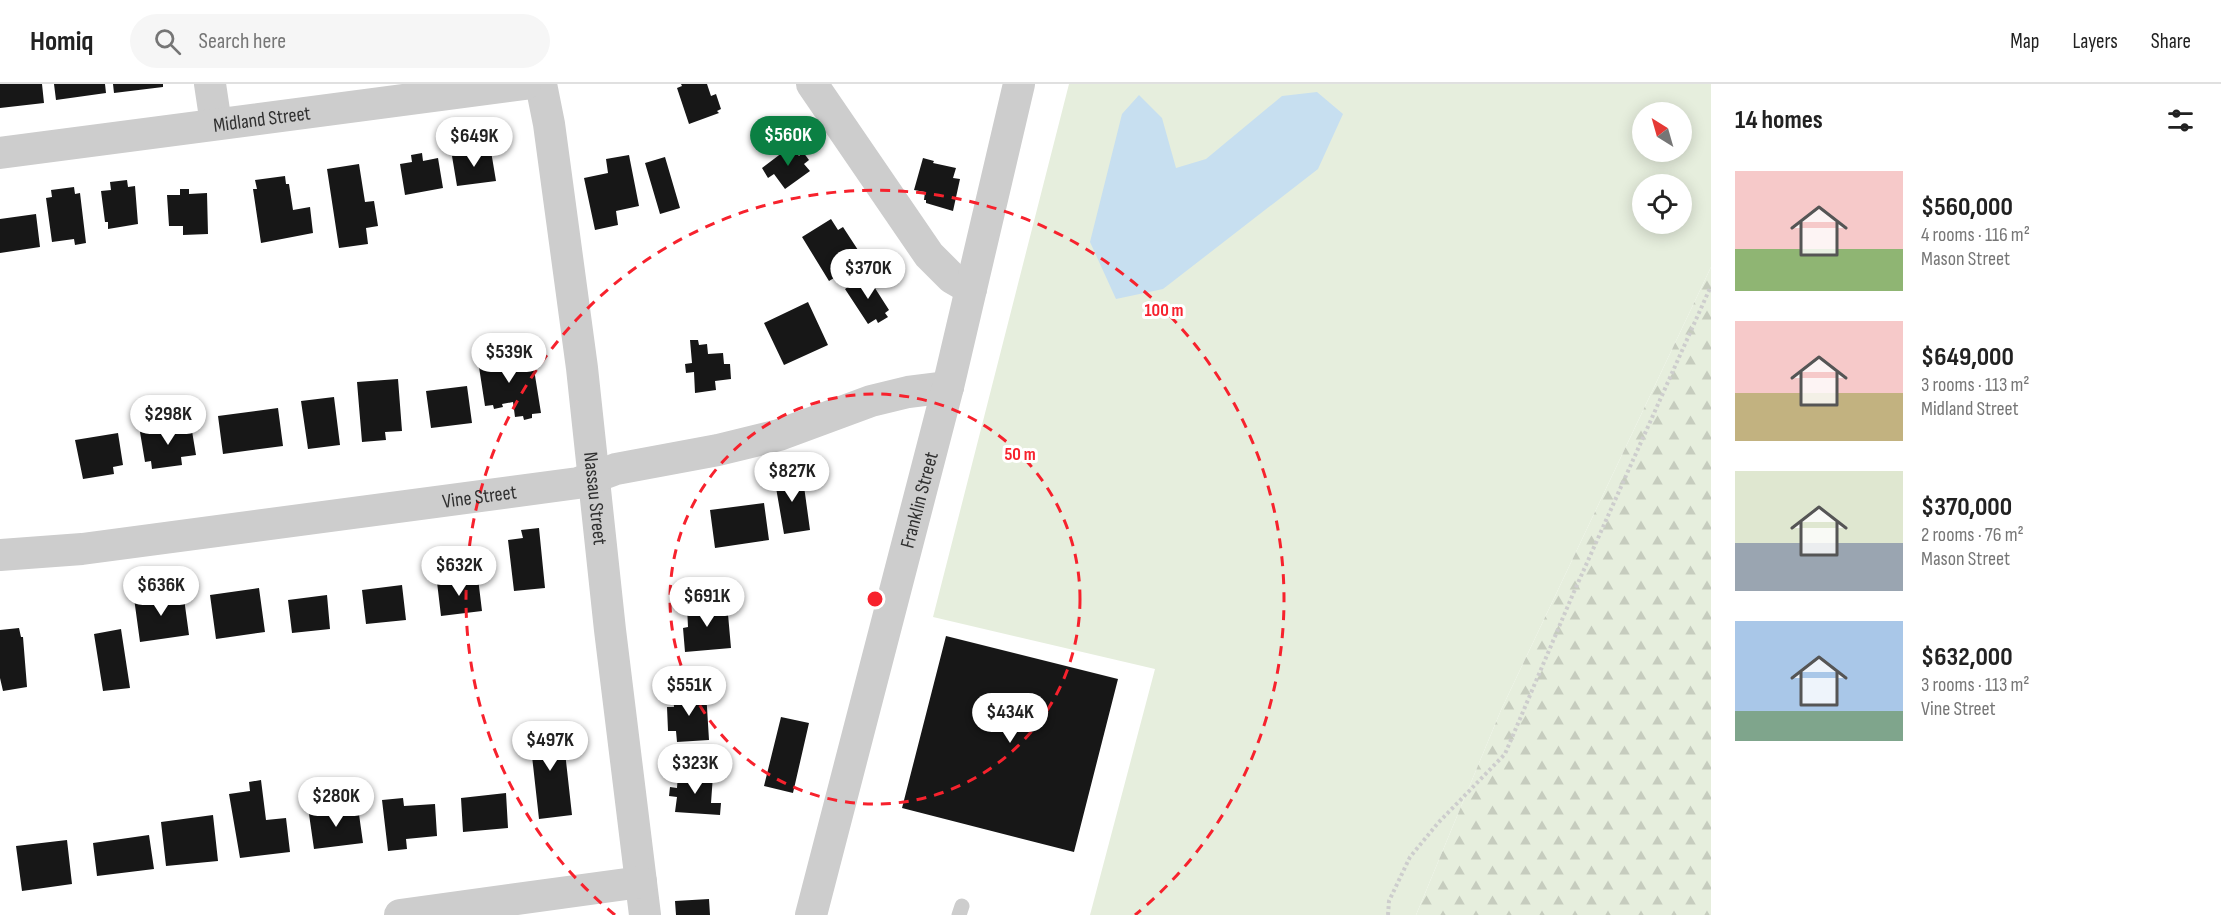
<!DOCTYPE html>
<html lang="en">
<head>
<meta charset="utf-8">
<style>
	body { margin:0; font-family:"Sofia Sans Condensed",sans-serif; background:#f6f6f6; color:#222; height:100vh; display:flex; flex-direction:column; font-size:22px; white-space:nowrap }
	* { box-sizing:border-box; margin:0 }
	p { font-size:20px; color:#767676 }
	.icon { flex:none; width:33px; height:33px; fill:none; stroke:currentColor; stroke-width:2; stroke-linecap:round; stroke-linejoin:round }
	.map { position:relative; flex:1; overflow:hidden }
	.side { display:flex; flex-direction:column; background:#fff; width:510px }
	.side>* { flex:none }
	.needle { width:39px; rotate:323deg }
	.fabs { position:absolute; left:1632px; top:18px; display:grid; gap:12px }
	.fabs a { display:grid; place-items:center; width:60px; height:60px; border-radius:50%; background:#fff; box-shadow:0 3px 15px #0003; font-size:30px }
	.price { position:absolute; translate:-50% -51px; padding:0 14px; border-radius:21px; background:#fff; color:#222; font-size:20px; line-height:39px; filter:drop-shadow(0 2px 3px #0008) }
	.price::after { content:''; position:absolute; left:50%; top:36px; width:18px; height:14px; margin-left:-9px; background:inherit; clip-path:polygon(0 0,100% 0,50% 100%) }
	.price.on { background:#0b8043; color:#fff }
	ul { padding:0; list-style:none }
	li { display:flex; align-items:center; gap:18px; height:150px; padding:0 24px }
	li span { display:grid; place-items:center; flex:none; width:168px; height:120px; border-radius:0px; color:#555 }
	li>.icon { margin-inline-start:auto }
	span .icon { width:72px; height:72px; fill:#fffc; stroke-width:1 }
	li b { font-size:26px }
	h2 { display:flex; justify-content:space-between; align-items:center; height:72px; padding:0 24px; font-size:26px }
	header { display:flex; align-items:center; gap:36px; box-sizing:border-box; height:84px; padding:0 30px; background:#fff; border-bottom:2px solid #e0e0e0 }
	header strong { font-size:28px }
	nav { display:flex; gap:33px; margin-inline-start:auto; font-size:21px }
	.search { width:420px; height:54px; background:#f6f6f6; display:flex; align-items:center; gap:15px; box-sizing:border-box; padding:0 21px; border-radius:33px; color:#767676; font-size:22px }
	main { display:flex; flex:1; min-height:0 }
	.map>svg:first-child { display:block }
	.grass { fill:#e6eedd; fill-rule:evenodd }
	.forest { fill:url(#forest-firs) }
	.water { fill:#c7dff0 }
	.building { fill:#171717 }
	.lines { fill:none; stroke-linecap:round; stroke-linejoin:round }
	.path { stroke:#cdcdcd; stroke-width:4; stroke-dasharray:3 3; stroke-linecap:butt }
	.lane { stroke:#cdcdcd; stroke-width:15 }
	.street { stroke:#cdcdcd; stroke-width:32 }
	.ring { fill:none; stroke:#f7222d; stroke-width:3; stroke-dasharray:10 8 }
	.labels { text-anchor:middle; stroke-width:6; stroke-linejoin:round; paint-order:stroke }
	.street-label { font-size:20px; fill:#303030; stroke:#fff }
	.centre { fill:#f7222d; stroke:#fff; stroke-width:3 }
	.ring-label { font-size:18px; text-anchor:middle; font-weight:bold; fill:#f7222d; stroke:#fff; stroke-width:6; stroke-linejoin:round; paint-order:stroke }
</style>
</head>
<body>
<header>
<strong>Homiq</strong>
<div class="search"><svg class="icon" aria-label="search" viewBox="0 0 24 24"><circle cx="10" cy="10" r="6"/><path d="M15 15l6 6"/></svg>Search here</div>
<nav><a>Map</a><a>Layers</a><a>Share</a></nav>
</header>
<main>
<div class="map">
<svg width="1711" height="831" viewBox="0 0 1711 831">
	<defs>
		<pattern id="forest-firs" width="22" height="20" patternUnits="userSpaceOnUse" patternTransform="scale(1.5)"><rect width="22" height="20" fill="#e6eedd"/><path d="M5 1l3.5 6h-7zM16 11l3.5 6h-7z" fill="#c6ccbe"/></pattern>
	</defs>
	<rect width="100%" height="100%" fill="#fff"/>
	<path class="grass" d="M1069,0H1711V183L1501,626L1416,831H1090L1155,585L933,533ZM1642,28H1682V68H1642ZM1642,100H1682V140H1642Z"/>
	<path class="forest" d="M1711,183V831H1416L1501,626Z"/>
	<path class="water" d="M1317,8L1343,30L1318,85L1163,205L1116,215L1090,158L1122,30L1139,11L1162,34L1176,84L1206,75L1282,12Z"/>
	<path class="building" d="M0,0H42L44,19L0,24Z
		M54,0H105L106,9L56,16Z
		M113,0H163V3L114,9Z
		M681,0H707L711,12L716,10L721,25L717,27L719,29L689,40L677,4L682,2Z
		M791,62L799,72L803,68L809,76L804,80L810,87L785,105L774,90L768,94L762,84Z
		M491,67L496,97L457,102L452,72Z
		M422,69L423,77L438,74L443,104L405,111L400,80L412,78L411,71Z
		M629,71L639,122L616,127L618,141L595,146L584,94L608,89L606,75Z
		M665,73L680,124L660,130L645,79Z
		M923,74L934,77L933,79L956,84L953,94L960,95L953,127L926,119V116H924L925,108L914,106Z
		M359,80L365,118L374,117L378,142L366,144L368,160L339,164L327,85Z
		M285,92L286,100H289L293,126L310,123L313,149L261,159L253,105H257L255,96Z
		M127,96L128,103L135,102L138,140L108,145V138H105L101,107L111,106L110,98Z
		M74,103L75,110L80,109L86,159L75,161L74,155L52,158L46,114L52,113L51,106Z
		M180,105H189V110L207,109L208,150L183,151V142H169L167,111H180Z
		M36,130L40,163L0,169V135Z
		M831,135L838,146L843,143L858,166L852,169L859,179L829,197L802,153Z
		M866,190L889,226L885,229L888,233L878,239L876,235L868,240L845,205Z
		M808,218L828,261L784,281L764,239Z
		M690,256H698L699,261L707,260L708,270L723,269L724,280H730L731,295L715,297L716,306L695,309L694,288L686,289L685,280L692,279Z
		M505,265L507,283L533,279L541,329L532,330V334L524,336L523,332L515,333L513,318L502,320L503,323L494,325L493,321L485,322L477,270Z
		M398,295L402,347L385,348L386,356L362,358L357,298Z
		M467,302L472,339L431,344L426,307Z
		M334,313L340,361L308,365L301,317Z
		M278,324L283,362L223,370L218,332Z
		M175,340V344L191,341L196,371L181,373L182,381L152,385L151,377L145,378L140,348Z
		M118,349L123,381L113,383L114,390L83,395L75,356Z
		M793,388L795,396L803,395L810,446L784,450L774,392Z
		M764,419L769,456L715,464L710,426Z
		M539,444L545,504L514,507L508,456L523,454L521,446Z
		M478,494L482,527L441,532L437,498Z
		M402,501L406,536L366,540L362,506Z
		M259,504L265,548L216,555L210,511Z
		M183,507L189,551L140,558L134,514Z
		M327,511L330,545L292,549L288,516Z
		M727,519L731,564L685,568L683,544L688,543L687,522Z
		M19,544L21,553H23L27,603L3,607L0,594V546Z
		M121,545L130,604L103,607L94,550Z
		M946,552L1118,595L1074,768L902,724Z
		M706,607L709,656L677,658L676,647H668L667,623H674L673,609Z
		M781,633L809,639L793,709L764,702Z
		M562,641L572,731L539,735L529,645Z
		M678,689L713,691L711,719H721L720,731L675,728L677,713L669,712L670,703L677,704Z
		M261,696L266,736L286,734L290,768L240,774L229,710L250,707L249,698Z
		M506,709L508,744L463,748L461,714Z
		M403,714L404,722L435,720L437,752L406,755L407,765L388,767L382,716Z
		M358,723L363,759L314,765L309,730Z
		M213,731L218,777L166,782L161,738Z
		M149,751L154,785L97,792L93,759Z
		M67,756L72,800L22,807L16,762Z
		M709,815L710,831H676L675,817Z"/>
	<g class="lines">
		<path class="path" d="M1388,831L1389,817L1410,773L1438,739L1505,670L1573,510L1711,202"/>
		<path class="lane" d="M959,831L962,822"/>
		<g class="street">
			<path d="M210,0L216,40"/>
			<path id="s1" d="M541,0L549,40L582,284L610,546L645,831"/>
			<path d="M812,0L929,171L952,194L971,205"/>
			<path id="s2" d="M0,69L525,0"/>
			<path id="s3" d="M0,471L82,465L578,399L616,385L718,366L779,351L871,317L908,308L948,303"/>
			<path d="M400,831L641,798"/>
			<path id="s4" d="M811,831L948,303L1019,0"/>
		</g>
	</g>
	<g class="ring">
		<circle cx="875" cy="515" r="205"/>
		<path d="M615 831A409 409 0 1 1 1135 831"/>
	</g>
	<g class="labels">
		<g class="street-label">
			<text dy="7" stroke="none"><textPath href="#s2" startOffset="264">Midland Street</textPath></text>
			<text dy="7" stroke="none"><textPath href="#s3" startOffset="483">Vine Street</textPath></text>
			<text dy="7" stroke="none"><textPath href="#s1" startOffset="418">Nassau Street</textPath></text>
			<text dy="7" stroke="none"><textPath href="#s4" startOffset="429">Franklin Street</textPath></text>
		</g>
	</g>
	<circle cx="875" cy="515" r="9" class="centre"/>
	<g class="ring-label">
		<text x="1164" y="232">100 m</text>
		<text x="1020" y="376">50 m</text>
	</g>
</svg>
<div class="fabs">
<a><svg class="needle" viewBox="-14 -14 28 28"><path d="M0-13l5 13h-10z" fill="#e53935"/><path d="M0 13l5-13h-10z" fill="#767676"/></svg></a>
<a><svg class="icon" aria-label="locate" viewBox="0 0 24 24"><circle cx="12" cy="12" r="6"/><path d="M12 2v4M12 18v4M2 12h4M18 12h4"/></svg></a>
</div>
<b class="price on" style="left:788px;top:83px">$560K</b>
<b class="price" style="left:474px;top:84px">$649K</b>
<b class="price" style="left:868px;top:216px">$370K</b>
<b class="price" style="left:509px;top:300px">$539K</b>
<b class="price" style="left:168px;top:362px">$298K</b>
<b class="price" style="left:792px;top:419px">$827K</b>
<b class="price" style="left:459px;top:513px">$632K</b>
<b class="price" style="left:161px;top:533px">$636K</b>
<b class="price" style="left:707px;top:544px">$691K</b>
<b class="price" style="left:689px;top:633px">$551K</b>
<b class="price" style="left:1010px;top:660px">$434K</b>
<b class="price" style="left:550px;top:688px">$497K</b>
<b class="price" style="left:695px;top:711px">$323K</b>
<b class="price" style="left:336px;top:744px">$280K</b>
</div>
<section class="side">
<h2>14 homes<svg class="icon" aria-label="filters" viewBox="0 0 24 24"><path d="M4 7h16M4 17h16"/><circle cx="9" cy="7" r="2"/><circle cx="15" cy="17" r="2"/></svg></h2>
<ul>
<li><span style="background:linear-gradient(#f6c9c9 65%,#8fb573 0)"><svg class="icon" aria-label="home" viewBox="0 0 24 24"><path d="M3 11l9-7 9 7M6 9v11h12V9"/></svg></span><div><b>$560,000</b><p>4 rooms · 116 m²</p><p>Mason Street</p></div></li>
<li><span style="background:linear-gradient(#f6c9c9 60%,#c2b280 0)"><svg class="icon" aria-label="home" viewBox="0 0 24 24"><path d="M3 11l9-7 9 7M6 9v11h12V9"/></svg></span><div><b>$649,000</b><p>3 rooms · 113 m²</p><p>Midland Street</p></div></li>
<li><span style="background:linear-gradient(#dfe7d0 60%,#9aa5b1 0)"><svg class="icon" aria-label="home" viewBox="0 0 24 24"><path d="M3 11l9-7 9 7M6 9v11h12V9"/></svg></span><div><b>$370,000</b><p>2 rooms · 76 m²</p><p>Mason Street</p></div></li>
<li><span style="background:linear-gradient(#a9c7e8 75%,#7fa58c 0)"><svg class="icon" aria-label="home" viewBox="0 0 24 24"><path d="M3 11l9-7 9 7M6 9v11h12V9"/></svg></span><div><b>$632,000</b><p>3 rooms · 113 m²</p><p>Vine Street</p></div></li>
</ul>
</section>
</main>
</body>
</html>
